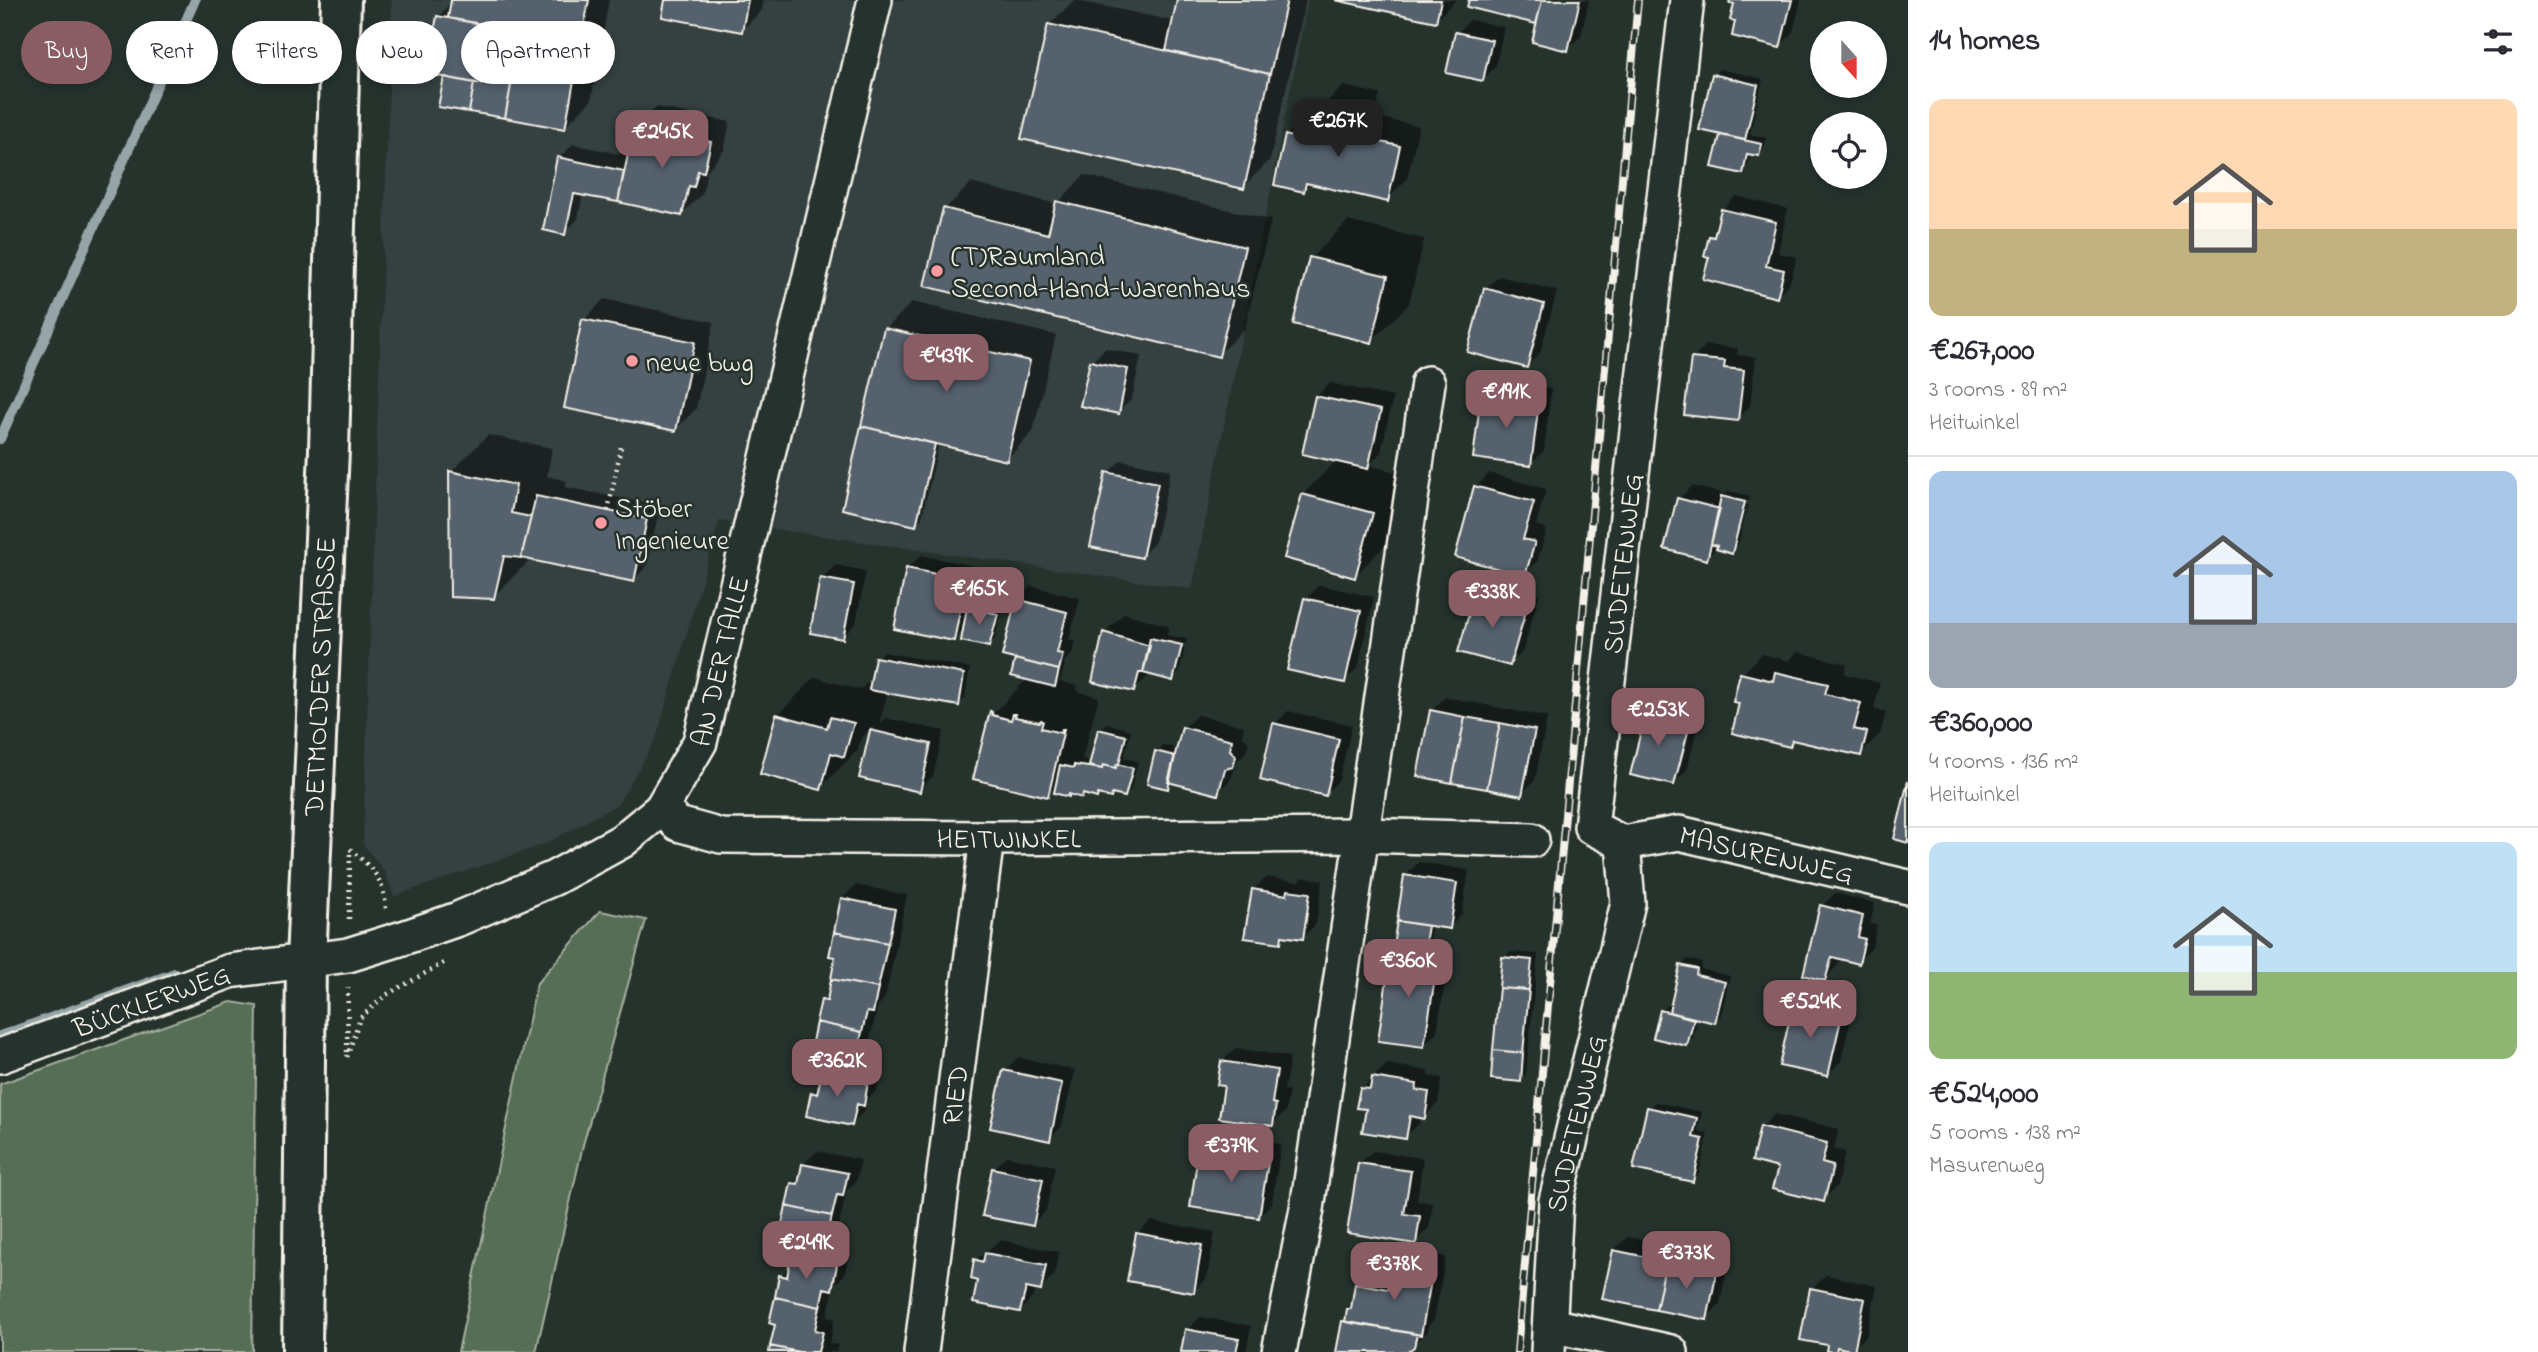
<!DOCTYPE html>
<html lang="en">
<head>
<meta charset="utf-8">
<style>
	body { margin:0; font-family:"Indie Flower",sans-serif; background:#f2f2f3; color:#2b2b33; height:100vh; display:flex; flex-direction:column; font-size:26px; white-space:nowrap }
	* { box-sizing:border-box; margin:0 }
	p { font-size:23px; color:#7c7c81 }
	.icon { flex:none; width:38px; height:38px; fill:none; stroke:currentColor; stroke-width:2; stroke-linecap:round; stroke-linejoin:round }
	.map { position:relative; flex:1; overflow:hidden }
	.side { display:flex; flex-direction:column; background:#fff; width:630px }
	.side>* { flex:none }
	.banner { position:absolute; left:21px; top:21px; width:665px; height:63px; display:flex; gap:14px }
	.needle { width:46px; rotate:159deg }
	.tools { position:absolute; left:1810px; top:21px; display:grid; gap:14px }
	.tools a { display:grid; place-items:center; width:77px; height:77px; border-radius:50%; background:#fff; box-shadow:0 4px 10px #0003; font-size:35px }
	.price { position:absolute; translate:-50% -60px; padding:0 16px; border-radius:14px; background:#8a5d65; color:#fff; font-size:23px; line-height:46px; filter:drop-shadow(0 2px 4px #0008) }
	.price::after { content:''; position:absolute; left:50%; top:42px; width:21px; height:16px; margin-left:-10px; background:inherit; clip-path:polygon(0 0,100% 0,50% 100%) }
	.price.active { background:#222; color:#fff }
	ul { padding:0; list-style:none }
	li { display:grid; align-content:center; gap:14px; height:371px; padding:0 21px }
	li+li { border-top:2px solid #e1e1e2 }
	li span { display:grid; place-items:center; height:217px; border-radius:14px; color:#555 }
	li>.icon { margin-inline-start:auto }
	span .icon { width:126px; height:126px; fill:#fffc; stroke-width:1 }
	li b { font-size:30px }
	h2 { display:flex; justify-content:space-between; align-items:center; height:84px; padding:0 21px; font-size:30px }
	.tag { padding:0 24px; border-radius:32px; background:#fff; box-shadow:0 4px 10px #0003; font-size:24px; line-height:63px }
	.tag.active { background:#8a5d65; color:#fff }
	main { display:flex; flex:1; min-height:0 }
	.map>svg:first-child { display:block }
	.built { fill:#344140 }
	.green { fill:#576e54; stroke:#a6b09e; stroke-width:2 }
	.shadow { fill:#0007; fill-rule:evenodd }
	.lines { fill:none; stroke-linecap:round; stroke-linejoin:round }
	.stream { stroke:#96a5a7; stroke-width:10 }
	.building { fill:#55626e; stroke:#f4f1e8; stroke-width:2 }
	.minor-casing { stroke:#f4f1e8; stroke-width:38 }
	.tertiary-casing { stroke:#f4f1e8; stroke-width:44 }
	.path { stroke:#f4f1e8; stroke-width:4.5; stroke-dasharray:2 5; stroke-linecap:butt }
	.minor { stroke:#26332d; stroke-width:33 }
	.tertiary { stroke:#26332d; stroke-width:38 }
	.rail-casing { stroke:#f4f1e8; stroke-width:8 }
	.rail { stroke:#26332d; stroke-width:5; stroke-dasharray:16; stroke-linecap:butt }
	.poi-dot { fill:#ff9aa2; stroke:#26332d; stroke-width:2.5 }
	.labels { text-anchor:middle; stroke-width:5; stroke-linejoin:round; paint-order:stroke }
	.poi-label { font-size:28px; fill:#f4f1e8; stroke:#26332d; text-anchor:start }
	.street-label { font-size:28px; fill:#f4f1e8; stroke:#26332d }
</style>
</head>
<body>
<main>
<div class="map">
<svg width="1908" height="1352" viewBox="0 0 1908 1352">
	<rect width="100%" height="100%" fill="#26332d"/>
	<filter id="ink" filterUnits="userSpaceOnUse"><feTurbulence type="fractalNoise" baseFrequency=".0143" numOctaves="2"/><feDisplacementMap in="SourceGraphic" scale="14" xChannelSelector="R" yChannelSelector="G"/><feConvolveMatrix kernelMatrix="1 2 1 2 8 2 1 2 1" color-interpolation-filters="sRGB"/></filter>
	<g filter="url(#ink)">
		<path class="built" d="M392,0H1308L1192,589L719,521L656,739L618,804L545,844L394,896L385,872L363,844Z"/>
		<path class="green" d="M600,911L646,920L583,1145L536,1352H458L537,983Z
			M231,1002L257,1006L252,1352H0V1084Z"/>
		<path class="shadow" d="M453,0H609L591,101L564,127L440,105L446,78L438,17ZM498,51L515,54L519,51L514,78L490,74L495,69Z
			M667,0H764L762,10L742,30Z
			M1074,0L1174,21L1179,0H1306L1270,160L1243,187L1049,25Z
			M1343,0H1456L1436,20Z
			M1470,0H1589L1581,36L1567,49L1538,23L1469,5Z
			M1732,0H1801L1793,32L1780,46L1737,20L1736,3Z
			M1470,20L1504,27L1496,66L1483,79L1457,33Z
			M1720,69L1763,79L1750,134L1767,138L1764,148L1758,154L1751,153L1748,165L1742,172L1714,165L1722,133L1713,75Z
			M1343,86L1380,94L1375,117L1419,126L1407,179L1387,200L1311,183L1304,190L1286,136L1306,116L1320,119L1323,106Z
			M656,107L730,122L724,150L707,171L702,194L682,214L583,194L578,219L564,233L559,158L573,144L629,156L636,127Z
			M1084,175L1271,220L1245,328L1218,355L945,209L971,183L1057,204Z
			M1736,196L1788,209L1778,253L1797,257L1790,282L1777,296L1711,256V237L1717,230L1722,210Z
			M1348,221L1424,239L1409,304L1371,341L1311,258Z
			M1499,276L1557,291L1540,353L1527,366L1485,289Z
			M604,299L714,322L696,409L676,429L584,320Z
			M912,302L1056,335L1033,432L1007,459L939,443L922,518L916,524L844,507L886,329Z
			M1706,345L1738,348L1737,355L1756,357L1750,406L1737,419L1693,359Z
			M1105,348L1141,356L1132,399L1118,412L1092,362Z
			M1497,382L1551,389L1544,451L1530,464L1483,395Z
			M1330,383L1393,397L1381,453L1369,465L1409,476L1392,538L1355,576L1303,494L1337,460L1316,397Z
			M488,435L552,448L547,476L567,481L565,487L660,506L647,566L634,580L530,560L493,597L451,472Z
			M1121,460L1171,470L1155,542L1142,556L1108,473Z
			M1489,473L1546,489L1536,525L1547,529L1538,560L1524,574L1476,487Z
			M1692,486L1726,494L1729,491L1750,496L1749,501L1732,497V501L1748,505L1738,545L1732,552L1717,548L1706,558L1679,499Z
			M921,555L979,567L971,605L975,602L1003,608L995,639L989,645L965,627L954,639L907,569Z
			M835,565L866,571L856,623L843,637L822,579Z
			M1490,580L1539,594L1523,651L1510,664L1476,594Z
			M1319,585L1374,597L1358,668L1344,681L1306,599Z
			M1031,586L1080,598L1069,640L1075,641L1072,654L1063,663L1065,664L1061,679L1058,681L1078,686L1077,691L1099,697L1082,759L1092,762L1100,730L1106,723L1131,730L1124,758L1138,761L1131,789L1125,795L1114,793L1111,796L1099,793H1085L1082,796L1071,792L1068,795L1058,784L1047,795L991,716L1028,678L1017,658L1018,600Z
			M1124,613L1169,626L1167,635L1187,639L1186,644L1165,640V643L1185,648L1179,673L1172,679L1150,674L1134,690L1104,633Z
			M883,652L970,668L965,698L958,705L888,692L879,724L885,718L944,731L933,776L920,790L861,776L873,726L861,738L857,751L820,788L778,715L815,677L860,690L869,681L872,682L877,658Z
			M1797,652L1847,664L1845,674L1880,683L1874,709L1886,712L1880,734L1860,754L1795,739L1789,745L1742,702V674L1762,654L1789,661Z
			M1659,693L1680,699L1677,712L1700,719L1687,770L1673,783L1644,726L1645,707Z
			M1445,697L1547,717L1535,780L1521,794L1432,710Z
			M1288,711L1352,725L1339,780L1325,794L1275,724Z
			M1197,715L1244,726L1242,736L1249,742L1246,752L1237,761L1231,779L1217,793L1173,781L1168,787L1149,782L1157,751L1163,745L1178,749L1184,728Z
			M1419,862L1469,870L1462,914L1449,928L1432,925L1429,942L1451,946L1437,1032L1423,1046L1394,951L1406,875Z
			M1267,877L1299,882L1303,877L1323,880L1316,924L1303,937L1287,935L1281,941L1253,890Z
			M856,885L907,895L885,998L878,1006L869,1042L876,1044L870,1067L881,1069L877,1090L867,1100L865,1110L852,1124L812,1093L821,1084L824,1072L820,1047L822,1001L830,993L833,979L842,899Z
			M1835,893L1875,903L1870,924L1877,925L1872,948L1858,962L1840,957L1838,965L1825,979L1822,906Z
			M1510,952L1538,954L1526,1074L1520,1080L1504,958Z
			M1687,959L1702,963L1701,969L1730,976L1721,1015L1715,1021L1698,1018L1693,1038L1687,1044L1661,1011L1668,1005L1672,1006L1681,966Z
			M1808,991L1855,1002L1841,1061L1828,1074L1795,1005Z
			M1236,1048L1290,1057L1284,1090H1289L1286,1111L1272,1125L1226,1085L1222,1062Z
			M1018,1057L1075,1070L1062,1126L1049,1139L1005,1071Z
			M1387,1064L1429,1071L1428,1076L1442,1078L1438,1103L1424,1117L1420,1116L1419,1124L1405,1137L1368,1108L1361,1089Z
			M1655,1102L1702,1112L1698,1131L1708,1133L1699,1174L1692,1180L1649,1108Z
			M1775,1114L1839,1129L1834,1149L1845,1152L1837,1186L1823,1200L1780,1166L1762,1127Z
			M1238,1137L1281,1144L1272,1203L1259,1216L1199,1162L1212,1149L1224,1151Z
			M817,1151L861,1160L856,1181L847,1190L839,1225L846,1227L841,1250L849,1252L845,1274L835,1284L827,1317L835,1319L830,1343L838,1345L836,1352H771L777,1323L781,1276L791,1266L793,1255L789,1229L792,1184L801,1175L803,1165Z
			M1373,1151L1423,1158L1417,1201L1433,1203L1429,1228L1415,1242L1359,1164Z
			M1007,1156L1055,1166L1046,1211L1032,1224L993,1169Z
			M1151,1221L1215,1232L1207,1278L1193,1291L1137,1234Z
			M1628,1237L1729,1258L1720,1304L1706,1318L1614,1250Z
			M1000,1240L1059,1252L1054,1275L1040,1289L1035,1288L1033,1297L1020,1311L979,1279L976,1260Z
			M1414,1251L1446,1257L1434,1320L1428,1326L1427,1332L1409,1348V1352H1334L1339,1347L1343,1322L1353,1305L1357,1284L1370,1270L1398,1275L1400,1265Z
			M1826,1275L1877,1286L1867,1335L1853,1349L1840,1346L1836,1351L1812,1289Z
			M1200,1317L1251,1326L1246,1352H1183L1187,1330Z"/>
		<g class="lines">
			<path class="stream" d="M0,439L195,0
				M0,1036L175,973"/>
		</g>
		<path class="building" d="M451,0H589L565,129L505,118L521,32L448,18Z
			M665,0H748L742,32L662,17Z
			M1177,0H1287L1270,74L1166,51Z
			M1335,0H1441L1436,22Z
			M1469,0H1542L1536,24L1467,7Z
			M1542,0H1580L1568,51L1532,42Z
			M1730,0H1792L1780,48L1732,36L1735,21L1730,20L1734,4L1729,3Z
			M437,16L493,26L482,84L426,74Z
			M1048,24L1270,74L1244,189L1021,139Z
			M493,26L521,32L516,56L488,51Z
			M1455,32L1492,40L1483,81L1446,73Z
			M1712,74L1758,85L1745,140L1699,130Z
			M444,77L474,83L469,112L438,107Z
			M483,80L511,85L505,118L469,112L474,83L482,84Z
			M1321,105L1361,114L1356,137L1400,146L1388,202L1306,183L1304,192L1274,185L1285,135L1313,142Z
			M634,126L711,142L704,172L698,171L694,187L689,186L682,216L618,202Z
			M1720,135L1762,144L1759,156L1747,154L1743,174L1712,167Z
			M557,157L624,171L618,202L574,194L565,235L543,230Z
			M1056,201L1245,247L1219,357L924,286L943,208L1048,234Z
			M1721,209L1776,222L1766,266L1784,270L1777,298L1703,279L1709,257L1704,256L1709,236L1714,237Z
			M1309,257L1388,276L1372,343L1293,324Z
			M1484,288L1544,304L1527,368L1467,352Z
			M582,319L695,342L676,431L564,408Z
			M884,328L1030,361L1007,461L861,426Z
			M1691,358L1725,361L1724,368L1744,370L1738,421L1684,415Z
			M1090,361L1128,369L1119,414L1080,406Z
			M1481,395L1539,402L1531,466L1473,458Z
			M1315,396L1381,410L1368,469L1302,454Z
			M861,426L935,444L916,526L842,509Z
			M449,471L516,485L511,513L531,517L521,558L504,556L494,599L450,597Z
			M1106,472L1158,483L1142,558L1090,547Z
			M1474,486L1534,502L1523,539L1535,542L1525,576L1455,557Z
			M1302,494L1373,513L1355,578L1284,558Z
			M536,496L647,519L634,582L521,558Z
			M1721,496L1745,502L1732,554L1716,549L1717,546L1711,544Z
			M1677,498L1720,509L1707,560L1664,549Z
			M906,568L966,580L954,641L894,629Z
			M820,578L854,584L843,639L810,633Z
			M1475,593L1527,607L1510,666L1458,652Z
			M1304,598L1361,611L1345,683L1287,670Z
			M1016,599L1067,612L1057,653L1063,654L1059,670L1002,656Z
			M967,607L998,614L989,647L961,641Z
			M1103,632L1150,646L1143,673H1139L1134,692L1092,682Z
			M1150,638L1182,645L1173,681L1143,673Z
			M875,657L964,674L959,706L869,690Z
			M1015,659L1059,670L1055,687L1011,676Z
			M1775,672L1828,684L1825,694L1861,703L1854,729L1867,732L1861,756L1792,740L1790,747L1732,733L1739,703L1733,702L1740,673L1773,681Z
			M1644,706L1668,712L1664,726L1688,732L1674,785L1630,775L1642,727L1638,726Z
			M1430,710L1465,717L1452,783L1417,776Z
			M990,711L992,712V715L1011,720L1013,714H1016L1015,717L1040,722L1041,720L1043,721L1041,728L1061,733L1062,729H1064L1048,797L973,779Z
			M776,714L827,728L830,717L854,723L844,757L831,753L821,790L760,774Z
			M1465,717L1500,723L1487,789L1452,783Z
			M1273,723L1339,739L1326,796L1260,780Z
			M1500,723L1535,730L1522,796L1487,789Z
			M1182,727L1232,740L1230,750L1236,756L1233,767L1225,769L1218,795L1168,782Z
			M1098,729L1126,736L1119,764H1117L1116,768L1103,765L1102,769L1089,766Z
			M870,730L931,744L920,792L859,778Z
			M1155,751L1175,756L1168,789L1147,784Z
			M1117,764L1133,768L1125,797L1112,794L1111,798L1098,794L1097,798L1083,794L1082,798L1069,794V797L1054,793L1060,765L1074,768V765L1102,769L1103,765L1116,768Z
			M1908,781V843L1894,839Z
			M1404,875L1457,883L1450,929L1397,921Z
			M1252,889L1287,895L1288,890L1310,893L1303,939L1282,936L1281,943L1244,938Z
			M841,898L895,909L888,943L834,932Z
			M1820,905L1863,916L1858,937L1865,939L1859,964L1832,957L1825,981L1803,975Z
			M1397,921L1428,926L1424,949L1417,948L1416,956L1392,952Z
			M834,932L888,943L878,988L831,979L835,957L829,956Z
			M1391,951L1438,959L1424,1047L1378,1041Z
			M1502,957L1532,960L1529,990L1499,988Z
			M1680,965L1697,969L1696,975L1725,982L1715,1023L1669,1012Z
			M831,979L878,988L873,1013L867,1012L862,1032L816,1022L821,1000L827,1001Z
			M1499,988L1529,990L1523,1053L1493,1050Z
			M1793,1004L1842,1015L1828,1076L1779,1066Z
			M1660,1010L1694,1019L1687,1046L1653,1038Z
			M816,1022L862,1032L857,1055L864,1057L858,1080L813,1070L818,1048L811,1047Z
			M1493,1050L1523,1053L1521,1082L1491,1079Z
			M1221,1061L1277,1070L1272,1103L1276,1104L1273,1126L1219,1118L1224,1086L1217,1085Z
			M1003,1070L1062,1083L1050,1141L990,1128Z
			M822,1073L868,1082L864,1106L857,1104L852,1126L806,1116L811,1092L817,1094Z
			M1372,1077L1417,1084L1416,1090L1429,1092L1425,1119L1410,1116L1406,1139L1362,1132L1366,1109L1356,1108L1360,1088L1370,1089Z
			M1647,1107L1697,1118L1693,1137L1703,1139L1693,1182L1633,1169Z
			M1760,1126L1827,1143L1822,1163L1833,1166L1824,1202L1772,1189L1778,1168L1752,1161Z
			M1223,1150L1269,1157L1259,1218L1190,1207L1197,1161L1221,1165Z
			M1358,1163L1411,1171L1404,1214L1420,1216L1416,1244L1347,1233Z
			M802,1164L848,1173L843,1196L837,1195L832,1216L786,1206L791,1183L798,1184Z
			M992,1168L1043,1179L1033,1226L982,1216Z
			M786,1206L832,1216L827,1238L833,1240L828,1263L782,1253L787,1230L781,1229Z
			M1136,1233L1202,1245L1194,1293L1127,1281Z
			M1613,1250L1666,1261L1656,1310L1602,1299Z
			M985,1253L1046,1265L1041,1291L1026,1288L1020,1312L973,1303L977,1281L971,1279L974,1259L983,1262Z
			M791,1256L837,1265L832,1290L824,1288L820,1307L775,1297L779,1275L787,1277Z
			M1666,1261L1717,1271L1707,1320L1656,1310Z
			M1398,1264L1433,1270L1421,1335L1345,1322L1347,1309H1351L1355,1283L1394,1290Z
			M1810,1288L1865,1299L1854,1351L1837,1347L1836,1352H1833L1826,1351L1827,1345L1800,1340Z
			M775,1297L820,1307L815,1330L823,1332L818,1352H799L770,1346L775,1325L769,1323Z
			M1342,1321L1417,1334L1414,1347L1407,1352H1336Z
			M1185,1329L1239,1339L1236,1352H1181Z
			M770,1346L799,1352H769Z"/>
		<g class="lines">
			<defs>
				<g id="minor">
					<path id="s1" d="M661,809L678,824L721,836L987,838L1363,835L1532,840"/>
					<path id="s2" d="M1623,843L1591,827L1687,0"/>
					<path id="s3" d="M1623,843L1679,833L1908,887"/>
					<path id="s4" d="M0,1056L230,971L348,955L403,938L458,919L554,878L622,841L661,809L700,742L875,0"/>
					<path d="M1551,1325L1671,1352"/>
					<path id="s5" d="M921,1352L987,838"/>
					<path d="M1279,1352L1307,1209L1428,383"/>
					<path id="s6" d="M1548,1352L1556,1201L1628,903L1623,843"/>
				</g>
				<g id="tertiary">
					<path id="s7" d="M302,1352L306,961L329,450L341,0"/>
				</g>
			</defs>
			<use href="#minor" class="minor-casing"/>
			<use href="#tertiary" class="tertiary-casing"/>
			<path class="path" d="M608,511L621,447
				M350,849C373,869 384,878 386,910
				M349,919L350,851
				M347,1052L348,988
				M347,1057L360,1018L386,995L447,961"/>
			<use href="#minor" class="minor"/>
			<use href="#tertiary" class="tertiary"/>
			<defs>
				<path id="rail" d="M1517,1352L1638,0"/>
			</defs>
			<use href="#rail" class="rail-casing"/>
			<use href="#rail" class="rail"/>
		</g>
	</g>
	<g class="poi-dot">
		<circle cx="937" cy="271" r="7"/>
		<circle cx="632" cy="361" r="7"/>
		<circle cx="601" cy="523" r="7"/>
	</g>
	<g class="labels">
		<g class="poi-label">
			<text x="951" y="265">(T)Raumland<tspan x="951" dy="32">Second-Hand-Warenhaus</tspan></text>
			<text x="646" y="371">neue bwg</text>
			<text x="615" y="517">Stöber<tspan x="615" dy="32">Ingenieure</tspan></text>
		</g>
		<g class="street-label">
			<text dy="10" stroke="none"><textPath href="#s2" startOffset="301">SUDETENWEG</textPath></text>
			<text dy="10" stroke="none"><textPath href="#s4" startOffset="873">AN DER TALLE</textPath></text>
			<text dy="10" stroke="none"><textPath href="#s7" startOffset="676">DETMOLDER STRASSE</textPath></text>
			<text dy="10" stroke="none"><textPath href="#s1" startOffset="355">HEITWINKEL</textPath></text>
			<text dy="10" stroke="none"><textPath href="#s3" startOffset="147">MASURENWEG</textPath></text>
			<text dy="10" stroke="none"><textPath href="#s4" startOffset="161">BÜCKLERWEG</textPath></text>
			<text dy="10" stroke="none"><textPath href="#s5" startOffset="259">RIED</textPath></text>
			<text dy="10" stroke="none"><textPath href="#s6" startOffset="231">SUDETENWEG</textPath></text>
		</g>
	</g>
</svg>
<div class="tools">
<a><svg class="needle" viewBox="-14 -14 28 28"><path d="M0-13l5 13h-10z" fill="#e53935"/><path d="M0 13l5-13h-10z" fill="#7c7c81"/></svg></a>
<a><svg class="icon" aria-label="locate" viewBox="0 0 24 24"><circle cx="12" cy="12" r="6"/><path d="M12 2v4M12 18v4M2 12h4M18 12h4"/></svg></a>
</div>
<b class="price active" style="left:1338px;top:159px">€267K</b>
<b class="price" style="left:662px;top:170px">€245K</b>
<b class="price" style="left:946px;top:394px">€439K</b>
<b class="price" style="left:1506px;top:430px">€191K</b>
<b class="price" style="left:979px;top:627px">€165K</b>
<b class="price" style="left:1492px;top:630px">€338K</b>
<b class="price" style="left:1658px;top:748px">€253K</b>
<b class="price" style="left:1408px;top:999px">€360K</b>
<b class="price" style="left:1810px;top:1040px">€524K</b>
<b class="price" style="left:837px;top:1099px">€362K</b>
<b class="price" style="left:1231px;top:1184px">€379K</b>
<b class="price" style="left:806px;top:1281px">€249K</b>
<b class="price" style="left:1686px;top:1291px">€373K</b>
<b class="price" style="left:1394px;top:1302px">€378K</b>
<div class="banner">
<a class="tag active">Buy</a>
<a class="tag">Rent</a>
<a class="tag">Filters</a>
<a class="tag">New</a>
<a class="tag">Apartment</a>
</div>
</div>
<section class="side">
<h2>14 homes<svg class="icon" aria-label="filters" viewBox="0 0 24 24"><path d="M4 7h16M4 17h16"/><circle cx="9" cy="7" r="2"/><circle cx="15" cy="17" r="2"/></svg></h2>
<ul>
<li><span style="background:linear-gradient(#ffd9b3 60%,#c2b280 0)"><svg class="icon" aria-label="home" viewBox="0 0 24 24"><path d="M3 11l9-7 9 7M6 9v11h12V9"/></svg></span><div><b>€267,000</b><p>3 rooms · 89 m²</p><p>Heitwinkel</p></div></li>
<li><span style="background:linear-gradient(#a9c7e8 70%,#9aa5b1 0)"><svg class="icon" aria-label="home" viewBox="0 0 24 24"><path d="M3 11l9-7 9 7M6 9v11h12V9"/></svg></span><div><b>€360,000</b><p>4 rooms · 136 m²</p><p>Heitwinkel</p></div></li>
<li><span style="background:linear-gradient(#bfe0f5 60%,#8fb573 0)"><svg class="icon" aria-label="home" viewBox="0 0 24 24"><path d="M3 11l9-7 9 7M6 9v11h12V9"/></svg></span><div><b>€524,000</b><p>5 rooms · 138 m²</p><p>Masurenweg</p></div></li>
</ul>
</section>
</main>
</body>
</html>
